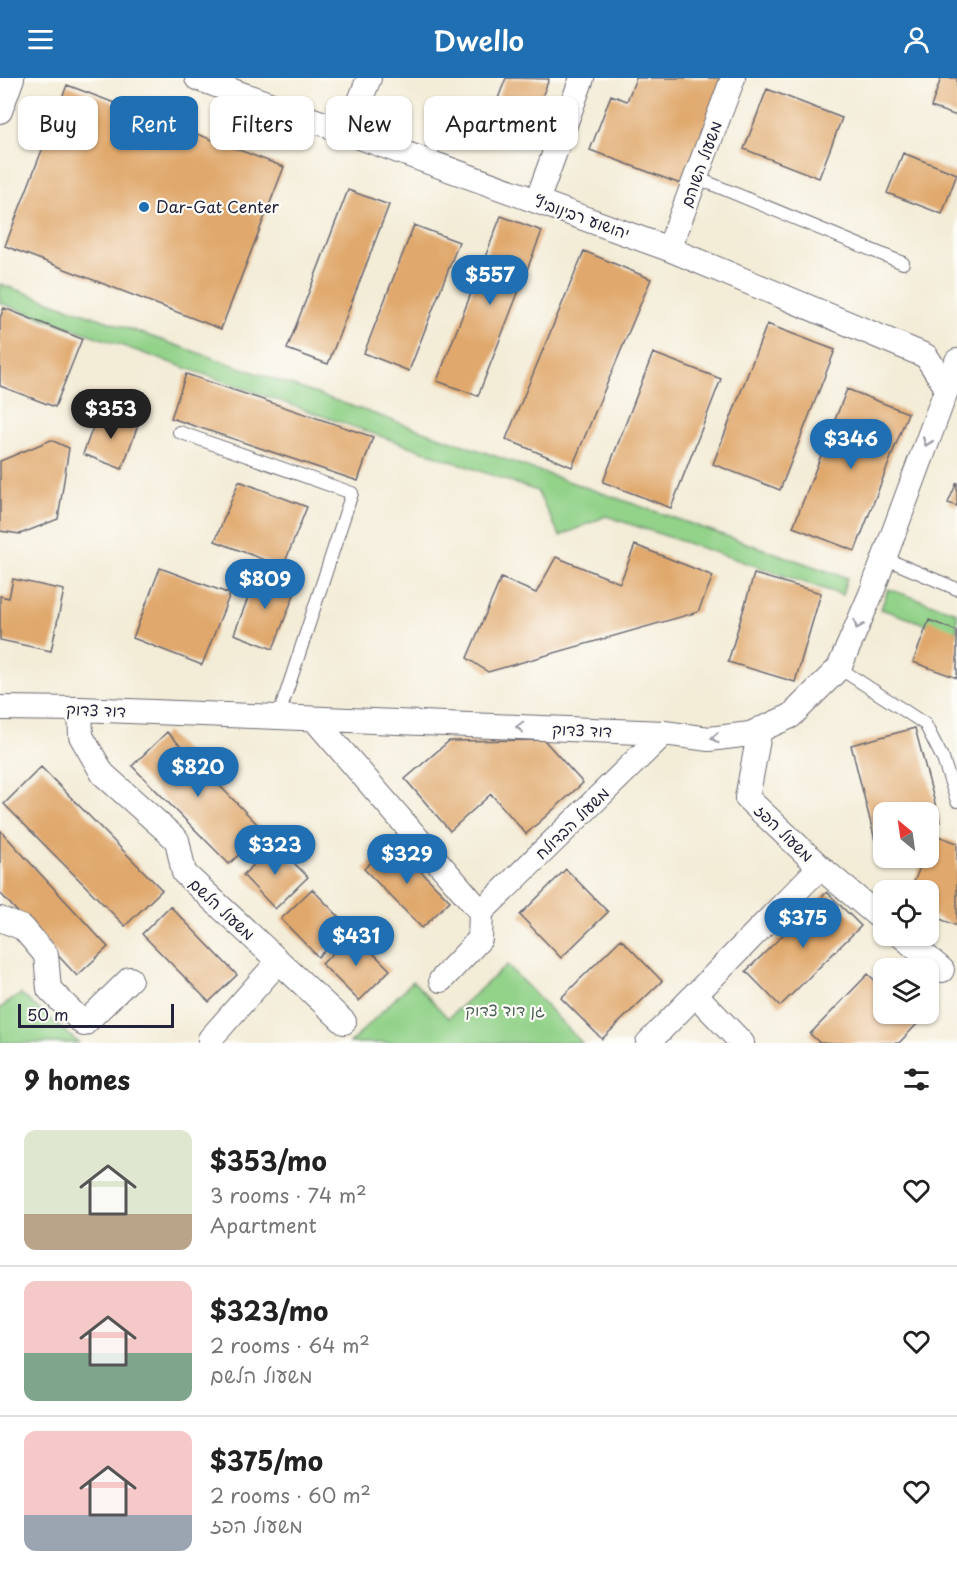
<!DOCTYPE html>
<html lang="en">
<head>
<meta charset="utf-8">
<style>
	body { margin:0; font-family:"Playpen Sans","Playpen Sans Hebrew",sans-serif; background:#f2f2f2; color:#222; height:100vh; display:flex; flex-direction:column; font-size:22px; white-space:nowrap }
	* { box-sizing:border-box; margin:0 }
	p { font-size:20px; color:#767676 }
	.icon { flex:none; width:33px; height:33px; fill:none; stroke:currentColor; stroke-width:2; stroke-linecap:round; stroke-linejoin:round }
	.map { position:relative; height:965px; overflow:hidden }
	.panel { display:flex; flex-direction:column; background:#fff; flex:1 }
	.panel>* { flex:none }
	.banner { position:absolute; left:18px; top:18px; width:600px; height:54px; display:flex; gap:12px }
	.needle { width:39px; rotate:331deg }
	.tools { position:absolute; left:873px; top:724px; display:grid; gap:12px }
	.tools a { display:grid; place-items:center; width:66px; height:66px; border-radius:12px; background:#fff; box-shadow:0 2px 4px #0004; font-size:30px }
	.scale { position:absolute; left:18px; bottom:15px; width:156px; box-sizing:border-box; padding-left:6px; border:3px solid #22223b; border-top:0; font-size:16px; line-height:21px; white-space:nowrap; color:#22223b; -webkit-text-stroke:4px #fdfcf7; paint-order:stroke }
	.price { position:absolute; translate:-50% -51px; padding:0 14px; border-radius:21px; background:#1f6fb2; color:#fff; font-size:20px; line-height:39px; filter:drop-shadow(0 2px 3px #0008) }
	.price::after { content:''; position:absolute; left:50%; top:36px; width:18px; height:14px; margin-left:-9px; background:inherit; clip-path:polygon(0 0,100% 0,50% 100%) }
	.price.selected { background:#222; color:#fff }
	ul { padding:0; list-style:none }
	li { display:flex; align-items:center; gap:18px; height:150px; padding:0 24px }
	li+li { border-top:2px solid #e0e0e0 }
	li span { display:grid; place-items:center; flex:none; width:168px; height:120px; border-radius:12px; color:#555 }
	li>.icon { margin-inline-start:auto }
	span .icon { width:72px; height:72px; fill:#fffc; stroke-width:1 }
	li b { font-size:26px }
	h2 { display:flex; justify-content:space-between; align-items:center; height:72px; padding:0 24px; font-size:26px }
	.pill { padding:0 21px; border-radius:12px; background:#fff; box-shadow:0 2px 4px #0004; font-size:21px; line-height:54px }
	.pill.selected { background:#1f6fb2; color:#fff }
	header { display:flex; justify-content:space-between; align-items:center; height:78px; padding:0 24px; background:#1f6fb2; color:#fff; font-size:27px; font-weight:600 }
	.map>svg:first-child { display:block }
	.green { fill:#92d289; stroke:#5a7a62; stroke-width:1.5 }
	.building { fill:#e0a86c }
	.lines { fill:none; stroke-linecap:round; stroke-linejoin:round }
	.service-casing { stroke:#6b6972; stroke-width:14 }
	.minor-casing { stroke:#6b6972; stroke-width:26 }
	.service { stroke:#fff; stroke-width:12 }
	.minor { stroke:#fff; stroke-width:24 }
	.oneway { stroke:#9c9ca7 }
	.poi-dot { fill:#1f6fb2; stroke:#fdfcf7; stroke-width:2 }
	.labels { text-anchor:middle; stroke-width:4.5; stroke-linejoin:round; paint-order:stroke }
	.street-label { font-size:16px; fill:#22223b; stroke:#fdfcf7 }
	.poi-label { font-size:16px; fill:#22223b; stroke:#fdfcf7; text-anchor:start }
	.park-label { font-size:16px; fill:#496056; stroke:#fdfcf7 }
</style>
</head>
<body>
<header><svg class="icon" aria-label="menu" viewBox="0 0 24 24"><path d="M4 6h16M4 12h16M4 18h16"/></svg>Dwello<svg class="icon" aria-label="person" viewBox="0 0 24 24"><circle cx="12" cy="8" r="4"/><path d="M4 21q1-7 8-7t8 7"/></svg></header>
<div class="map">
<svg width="957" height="965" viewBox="0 0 957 965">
	<rect width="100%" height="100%" fill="#fdfcf7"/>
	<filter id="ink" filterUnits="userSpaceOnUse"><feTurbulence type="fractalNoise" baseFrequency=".0167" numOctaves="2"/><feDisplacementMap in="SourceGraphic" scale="12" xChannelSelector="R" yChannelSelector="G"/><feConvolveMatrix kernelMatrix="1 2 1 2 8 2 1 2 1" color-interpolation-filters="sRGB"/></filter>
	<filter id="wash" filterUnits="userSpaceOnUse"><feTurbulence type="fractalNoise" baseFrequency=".008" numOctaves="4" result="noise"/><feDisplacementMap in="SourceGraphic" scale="24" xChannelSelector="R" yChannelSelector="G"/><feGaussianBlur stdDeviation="1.35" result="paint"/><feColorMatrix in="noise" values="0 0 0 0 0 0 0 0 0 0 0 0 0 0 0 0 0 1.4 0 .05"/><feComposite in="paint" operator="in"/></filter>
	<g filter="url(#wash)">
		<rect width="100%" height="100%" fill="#f3ecd7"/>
		<path class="green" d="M0,206L847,500L842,517L606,438L560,458L537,413L0,225Z
			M888,511L957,534V557L881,531Z
			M507,887L582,965H350L413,903L448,940Z
			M21,916L79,965H0V930Z"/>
		<g id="blocks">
			<path class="building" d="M506,0L549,1L533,42L495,28Z
				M636,0H724L683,107L590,72L611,17L627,23Z
				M941,0H957V38L931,29Z
				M67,7L284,89L221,251L5,168Z
				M767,11L842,40L819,100L744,71Z
				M903,75L957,96L942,136L887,115Z
				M348,112L389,127L328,286L287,271Z
				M501,138L542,153L478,318L437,303Z
				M414,147L459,164L409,293L364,275Z
				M584,173L651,201L572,389L506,361Z
				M4,230L82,261L55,329L0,308V240Z
				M767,246L835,272L780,412L713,386Z
				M653,275L721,301L671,430L603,404Z
				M186,296L373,359L358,403L171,340Z
				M847,311L908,335L855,473L793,449Z
				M99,333L138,347L122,391L83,376Z
				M51,362L69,370L58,441L20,456L0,453V383Z
				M239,403L307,429L283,489L215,463Z
				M957,404V428L948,425Z
				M635,467L713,498L698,534L488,594L467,580L501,500L536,515L556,479L620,505Z
				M160,490L230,516L202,587L133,560Z
				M258,494L297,509L273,571L234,556Z
				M754,496L821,515L795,604L728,584Z
				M13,501L64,512L51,573L0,562V518L9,520Z
				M929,542L957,553V600L913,584Z
				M915,650L940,744L928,748V735H884V760L875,762L851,667Z
				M167,654L264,753L229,786L132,688Z
				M544,662L583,705L526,756L491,716L450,753L405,701L449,663Z
				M41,689L162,812L125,848L4,726Z
				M0,752L108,869L77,898L0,815Z
				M933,756L957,765V848L928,836V813H910L924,780H928V768Z
				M392,764L450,823L422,850L364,791Z
				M275,766L308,799L275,831L243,797Z
				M566,791L608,834L561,880L520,837Z
				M312,811L349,849L318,879L281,841Z
				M827,814L861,848L780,928L746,893Z
				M170,828L237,897L209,924L142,856Z
				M353,855L390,892L359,923L322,886Z
				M621,861L662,903L602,961L561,920Z
				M868,896L884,911V936H909L918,945L899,965H820L810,956Z"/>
		</g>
	</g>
	<g filter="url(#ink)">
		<use href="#blocks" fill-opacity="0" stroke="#6b6972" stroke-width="1.5"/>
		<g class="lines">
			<defs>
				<path id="service" d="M697,100L903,185
					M179,354L352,415L278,640
					M884,480L957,511
					M839,590L925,646L943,681L957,723"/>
				<path id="minor" d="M197,0L669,171L926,278L947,310
					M0,33L12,0
					M348,53L369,0
					M537,123L582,0
					M669,171L733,0
					M0,630L80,631L664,655L709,661L750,656L791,638L839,590L871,516L957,283
					M80,631L81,658L103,696L177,762L184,795L344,944
					M315,642L481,834L480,861L441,902
					M820,789L884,843
					M481,834L664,655
					M0,841L23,850L46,877L49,911L84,946L130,901
					M902,858L942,892
					M695,916L742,965
					M210,961L278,884
					M648,965L820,789L747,720L760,651"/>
			</defs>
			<use href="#service" class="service-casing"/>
			<use href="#minor" class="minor-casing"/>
			<use href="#service" class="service"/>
			<use href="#minor" class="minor"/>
		</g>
		<defs><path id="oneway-chevron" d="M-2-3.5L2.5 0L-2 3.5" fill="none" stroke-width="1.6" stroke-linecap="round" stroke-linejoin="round" transform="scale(1.5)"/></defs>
		<g class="oneway">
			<use href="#oneway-chevron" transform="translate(927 364) rotate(110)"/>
			<use href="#oneway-chevron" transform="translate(858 547) rotate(113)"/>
			<use href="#oneway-chevron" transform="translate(520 649) rotate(-178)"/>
			<use href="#oneway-chevron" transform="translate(715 660) rotate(176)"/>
		</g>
	</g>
	<circle class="poi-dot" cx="144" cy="129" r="6"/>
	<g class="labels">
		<g class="street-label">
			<text transform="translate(701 86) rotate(-70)" y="6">משעול השוהם</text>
			<text transform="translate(582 139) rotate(20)" y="6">יהושוע רבינוביץ</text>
			<text transform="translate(96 632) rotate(2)" y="6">דוד צדוק</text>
			<text transform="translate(582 652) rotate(2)" y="6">דוד צדוק</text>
			<text transform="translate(572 745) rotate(-44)" y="6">משעול הבדולח</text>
			<text transform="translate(784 755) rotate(44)" y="6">משעול הפז</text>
			<text transform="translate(222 831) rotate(43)" y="6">משעול הלשם</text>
		</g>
		<g class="poi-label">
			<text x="156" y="135">Dar-Gat Center</text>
		</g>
		<g class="park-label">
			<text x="505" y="938">גן דוד צדוק</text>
		</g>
	</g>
</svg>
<div class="tools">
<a><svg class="needle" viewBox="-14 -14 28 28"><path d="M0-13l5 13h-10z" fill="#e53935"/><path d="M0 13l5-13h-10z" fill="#767676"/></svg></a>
<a><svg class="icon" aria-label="locate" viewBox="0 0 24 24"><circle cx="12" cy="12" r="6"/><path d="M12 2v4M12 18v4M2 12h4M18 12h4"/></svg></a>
<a><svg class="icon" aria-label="layers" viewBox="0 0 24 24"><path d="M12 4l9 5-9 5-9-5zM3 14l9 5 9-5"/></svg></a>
</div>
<div class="scale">50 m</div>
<b class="price" style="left:490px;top:228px">$557</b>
<b class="price selected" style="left:111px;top:362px">$353</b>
<b class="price" style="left:851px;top:392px">$346</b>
<b class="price" style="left:265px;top:532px">$809</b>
<b class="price" style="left:198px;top:720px">$820</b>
<b class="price" style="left:275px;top:798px">$323</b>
<b class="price" style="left:407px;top:807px">$329</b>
<b class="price" style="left:803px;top:871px">$375</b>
<b class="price" style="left:356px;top:889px">$431</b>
<div class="banner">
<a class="pill">Buy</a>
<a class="pill selected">Rent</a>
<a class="pill">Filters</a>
<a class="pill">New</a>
<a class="pill">Apartment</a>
</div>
</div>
<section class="panel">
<h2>9 homes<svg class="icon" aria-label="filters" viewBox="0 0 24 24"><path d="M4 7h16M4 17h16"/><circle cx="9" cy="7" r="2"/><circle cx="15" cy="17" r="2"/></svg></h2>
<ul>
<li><span style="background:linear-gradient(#dfe7d0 70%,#b9a48a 0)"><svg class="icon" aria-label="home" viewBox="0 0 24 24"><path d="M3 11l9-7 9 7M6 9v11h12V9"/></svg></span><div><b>$353/mo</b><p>3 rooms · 74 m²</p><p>Apartment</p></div><svg class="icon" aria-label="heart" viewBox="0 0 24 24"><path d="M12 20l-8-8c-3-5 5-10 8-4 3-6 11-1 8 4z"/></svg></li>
<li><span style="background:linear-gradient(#f6c9c9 60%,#7fa58c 0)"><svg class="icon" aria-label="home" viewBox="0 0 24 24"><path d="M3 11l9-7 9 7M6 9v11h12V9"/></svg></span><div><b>$323/mo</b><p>2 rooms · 64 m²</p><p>משעול הלשם</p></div><svg class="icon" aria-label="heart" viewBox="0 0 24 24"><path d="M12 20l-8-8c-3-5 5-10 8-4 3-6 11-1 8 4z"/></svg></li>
<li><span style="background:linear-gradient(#f6c9c9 70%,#9aa5b1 0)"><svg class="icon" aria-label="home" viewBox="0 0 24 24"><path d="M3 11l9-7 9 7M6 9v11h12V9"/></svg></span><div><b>$375/mo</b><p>2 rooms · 60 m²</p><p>משעול הפז</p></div><svg class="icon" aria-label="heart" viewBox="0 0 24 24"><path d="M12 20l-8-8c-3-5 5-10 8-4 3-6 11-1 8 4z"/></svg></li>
</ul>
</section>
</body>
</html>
